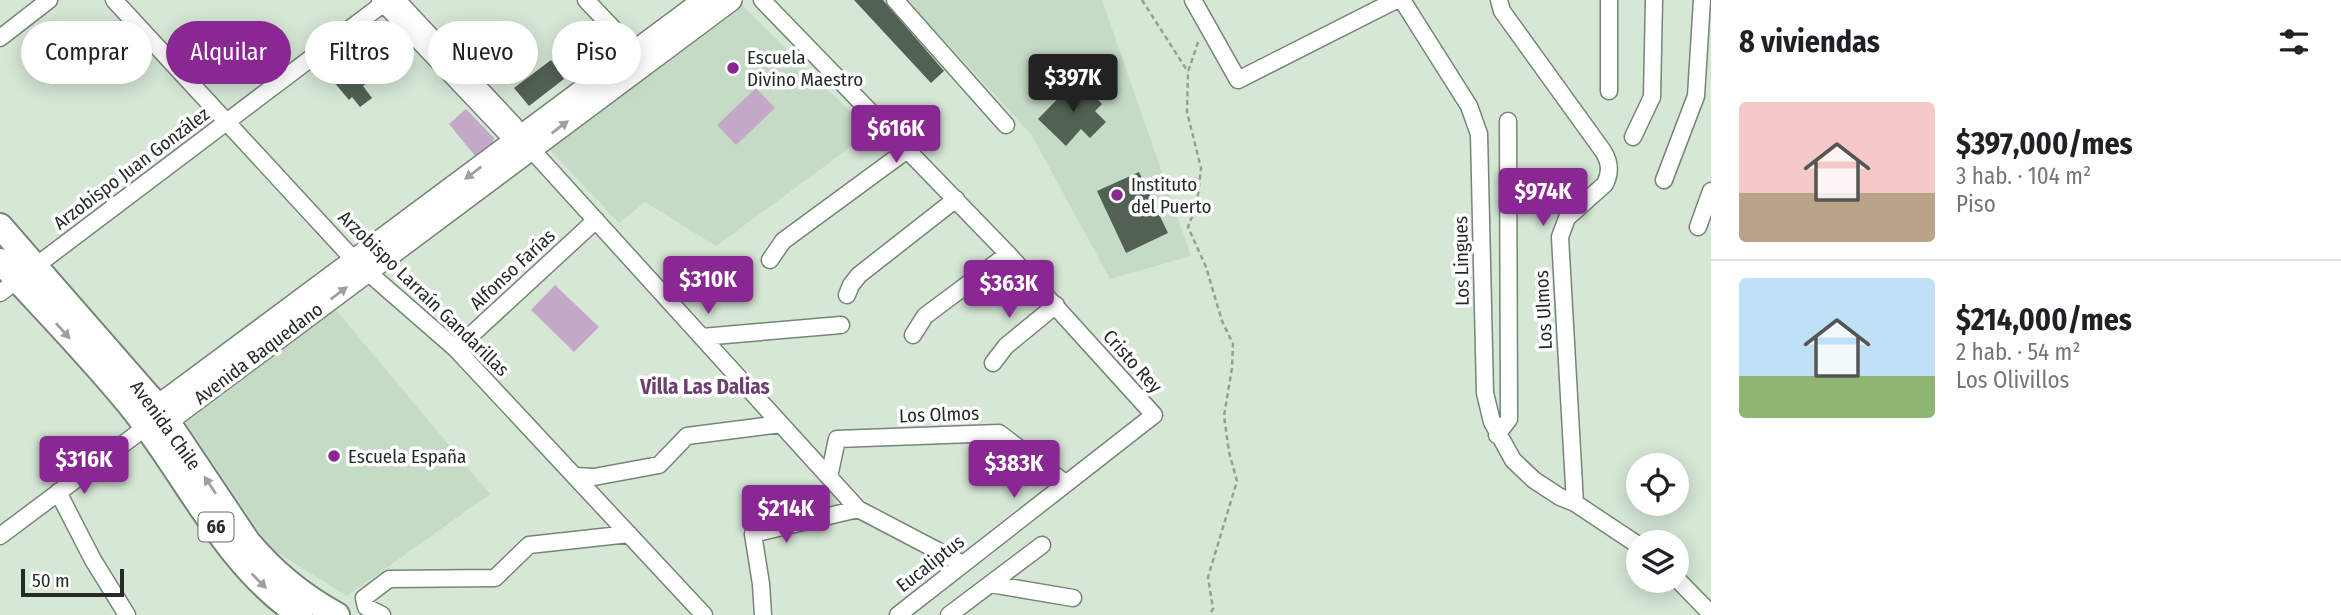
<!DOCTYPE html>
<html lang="es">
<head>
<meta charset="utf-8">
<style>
	body { margin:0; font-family:"Fira Sans Condensed",sans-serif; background:#f6f6f6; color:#202124; height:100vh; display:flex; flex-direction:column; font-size:26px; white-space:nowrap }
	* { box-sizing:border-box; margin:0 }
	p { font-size:23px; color:#757577 }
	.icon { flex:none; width:38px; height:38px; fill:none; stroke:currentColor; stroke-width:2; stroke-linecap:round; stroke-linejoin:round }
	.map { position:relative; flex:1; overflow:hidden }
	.side { display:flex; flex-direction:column; background:#fff; width:630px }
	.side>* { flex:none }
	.guide { position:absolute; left:21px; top:21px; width:665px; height:63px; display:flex; gap:14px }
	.buttons { position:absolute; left:1626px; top:453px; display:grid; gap:14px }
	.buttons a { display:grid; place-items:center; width:63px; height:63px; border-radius:50%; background:#fff; box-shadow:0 4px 18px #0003; font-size:35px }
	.scale { position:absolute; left:21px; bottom:18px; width:103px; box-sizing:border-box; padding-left:7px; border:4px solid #252c26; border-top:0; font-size:19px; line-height:24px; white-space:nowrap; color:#252c26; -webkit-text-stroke:5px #fff; paint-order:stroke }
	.price { position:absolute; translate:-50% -60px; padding:0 16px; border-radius:7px; background:#892892; color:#fff; font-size:23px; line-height:46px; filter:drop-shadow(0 2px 4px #0008) }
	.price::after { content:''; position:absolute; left:50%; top:42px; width:21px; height:16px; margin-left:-10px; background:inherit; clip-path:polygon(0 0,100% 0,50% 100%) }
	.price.current { background:#222; color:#fff }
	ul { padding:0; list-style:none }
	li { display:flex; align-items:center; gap:21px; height:175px; padding:0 28px }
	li+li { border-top:2px solid #e0e0e0 }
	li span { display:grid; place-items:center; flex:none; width:196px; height:140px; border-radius:7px; color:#555 }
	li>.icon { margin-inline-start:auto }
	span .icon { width:84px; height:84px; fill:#fffc; stroke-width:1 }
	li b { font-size:30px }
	h2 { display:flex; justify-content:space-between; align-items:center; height:84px; padding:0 28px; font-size:30px }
	.pill { padding:0 24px; border-radius:32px; background:#fff; box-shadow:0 4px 18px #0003; font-size:24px; line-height:63px }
	.pill.current { background:#892892; color:#fff }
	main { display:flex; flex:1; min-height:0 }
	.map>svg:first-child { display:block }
	.built { fill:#c5dbc6 }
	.green { fill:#c3a9c5 }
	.building { fill:#526153 }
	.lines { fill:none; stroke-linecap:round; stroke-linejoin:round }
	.minor-casing { stroke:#768576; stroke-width:19 }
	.major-casing { stroke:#768576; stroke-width:24 }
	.highway-casing { stroke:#768576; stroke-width:28 }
	.path { stroke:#93a194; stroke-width:2.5; stroke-dasharray:5 3.5; stroke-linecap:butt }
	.minor { stroke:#fff; stroke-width:16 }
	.major { stroke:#fff; stroke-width:21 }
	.highway { stroke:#fff; stroke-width:24 }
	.oneway { fill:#9da09d }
	.poi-dot { fill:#892892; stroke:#fff; stroke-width:2.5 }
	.labels { text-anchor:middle; stroke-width:7; stroke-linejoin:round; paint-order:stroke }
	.shield { fill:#fff; stroke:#666b67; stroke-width:2 }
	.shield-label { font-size:18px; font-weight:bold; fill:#252c26 }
	.poi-label { font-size:19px; fill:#252c26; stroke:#fff; text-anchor:start }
	.street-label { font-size:19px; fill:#252c26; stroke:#fff }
	.neighbourhood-label { font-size:21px; font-weight:bold; fill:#6e3e72; stroke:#fff }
</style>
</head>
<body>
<main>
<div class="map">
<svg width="1711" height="615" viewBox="0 0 1711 615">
	<rect width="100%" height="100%" fill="#d6e7d6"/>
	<path class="built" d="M907,0H1102L1191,256L1110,279L1031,134Z
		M742,5L871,132L716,246L645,202L619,223L550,150Z
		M335,309L490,494L347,596L270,548L183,418Z"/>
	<path class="green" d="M756,88L775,108L736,145L717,125Z
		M466,109L494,138L492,144L476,157L449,124Z
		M555,285L599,327L574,352L531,310Z"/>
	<path class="building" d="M854,0H883L944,71L931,83Z
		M355,50L377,75L363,86L372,98L360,107L352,97L349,100L328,75Z
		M551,60L564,79L529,106L514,88Z
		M1077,79L1102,104L1095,111L1106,122L1090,138L1081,129L1066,146L1038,119Z
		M1139,172L1168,233L1126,253L1097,191Z"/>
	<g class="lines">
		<defs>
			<path id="minor" d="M114,0L355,261L456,349L704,615
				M380,0L505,132L522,145
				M397,0L514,125L531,149L858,509L963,564
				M586,0L642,59
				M762,0L1008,254L1154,415L898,615
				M895,0L1006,125
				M1193,0L1238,80L1396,0
				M1402,0L1469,106L1479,134L1485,393L1492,422L1513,460L1534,480L1560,497L1575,503L1638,545
				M1499,0L1502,11L1603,151C1610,162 1611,172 1605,184L1567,218L1560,237L1575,503
				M1609,0V91
				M0,38L49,0
				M1633,137L1652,97L1654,0
				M1664,180L1696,96L1702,0
				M1698,227L1711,191
				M770,260L783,241L907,150
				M0,293L388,0
				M847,295L851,285L859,275L956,199
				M913,335L925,316L1008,254
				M702,337L841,325
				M456,349L596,220
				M993,363L1006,346L1056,305
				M1497,435L1509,419L1508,121
				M575,476L594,477L659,465L687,436L781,424
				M829,477L837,439L999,433L1065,483
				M58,492L93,560L127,615
				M0,536L146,427
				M1676,578L1711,614
				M990,584L1073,598
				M382,615L366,607L364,598L389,579L495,578L529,545L629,534
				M763,615L761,584L753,534L858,509
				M949,615L1042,545"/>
			<path id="major" d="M150,419L157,406L173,395L704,0
				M151,426L167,421L731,0"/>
			<path id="highway" d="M0,226L157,406L248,542C273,572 302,596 337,615
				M0,261C43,308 89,355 129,404C186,474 224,564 300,615"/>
		</defs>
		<use href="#minor" class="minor-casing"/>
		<use href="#major" class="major-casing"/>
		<use href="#highway" class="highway-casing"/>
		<path class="path" d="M1142,0L1188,72
			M1198,42L1188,72L1187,112L1201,168L1197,204L1188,227L1206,267L1222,321L1233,344L1232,368L1224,416L1229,452L1237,481L1208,577L1213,609L1209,615"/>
		<use href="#minor" class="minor"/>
		<use href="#major" class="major"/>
		<use href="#highway" class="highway"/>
	</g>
	<defs><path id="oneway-solid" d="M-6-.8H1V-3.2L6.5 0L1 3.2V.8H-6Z" transform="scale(1.75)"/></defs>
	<g class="oneway">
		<use href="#oneway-solid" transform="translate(560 127) rotate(-37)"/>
		<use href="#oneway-solid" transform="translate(473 173) rotate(143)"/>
		<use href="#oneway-solid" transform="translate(339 293) rotate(-37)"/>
		<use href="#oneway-solid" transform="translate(63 331) rotate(48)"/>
		<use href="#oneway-solid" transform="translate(210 485) rotate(-124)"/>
		<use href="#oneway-solid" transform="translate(259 581) rotate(45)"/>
	</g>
	<g class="poi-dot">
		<circle cx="733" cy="68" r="7"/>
		<circle cx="1117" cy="195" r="7"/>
		<circle cx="334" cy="456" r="7"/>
	</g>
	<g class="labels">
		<rect class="shield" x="198.5" y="512.5" width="35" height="29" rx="5"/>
		<g class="shield-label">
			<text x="216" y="533">66</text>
		</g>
		<g class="poi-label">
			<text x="747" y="64">Escuela<tspan x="747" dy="22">Divino Maestro</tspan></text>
			<text x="1131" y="191">Instituto<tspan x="1131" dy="22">del Puerto</tspan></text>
			<text x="348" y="463">Escuela España</text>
		</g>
		<g class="street-label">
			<text transform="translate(131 168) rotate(-37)" y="7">Arzobispo Juan González</text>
			<text transform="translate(1461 261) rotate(-91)" y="7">Los Lingues</text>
			<text transform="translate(512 269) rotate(-43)" y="7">Alfonso Farías</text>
			<text transform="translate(424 293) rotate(44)" y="7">Arzobispo Larraín Gandarillas</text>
			<text transform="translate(1543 310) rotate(-93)" y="7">Los Ulmos</text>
			<text transform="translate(258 353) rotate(-37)" y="7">Avenida Baquedano</text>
			<text transform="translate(1133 361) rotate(48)" y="7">Cristo Rey</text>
			<text transform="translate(939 414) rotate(-2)" y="7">Los Olmos</text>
			<text transform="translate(166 425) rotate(54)" y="7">Avenida Chile</text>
			<text transform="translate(930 563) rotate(-38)" y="7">Eucaliptus</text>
		</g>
		<g class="neighbourhood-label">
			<text x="705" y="394">Villa Las Dalias</text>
		</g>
	</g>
</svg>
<div class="buttons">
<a><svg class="icon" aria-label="locate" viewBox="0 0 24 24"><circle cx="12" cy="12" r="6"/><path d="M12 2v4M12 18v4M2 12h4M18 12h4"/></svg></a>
<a><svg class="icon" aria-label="layers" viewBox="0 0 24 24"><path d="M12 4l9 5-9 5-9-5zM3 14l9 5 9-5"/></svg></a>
</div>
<div class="scale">50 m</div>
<b class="price current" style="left:1073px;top:114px">$397K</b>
<b class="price" style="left:896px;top:165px">$616K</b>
<b class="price" style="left:1543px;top:228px">$974K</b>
<b class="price" style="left:708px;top:316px">$310K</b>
<b class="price" style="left:1009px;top:320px">$363K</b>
<b class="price" style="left:84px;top:496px">$316K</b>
<b class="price" style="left:1014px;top:500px">$383K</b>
<b class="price" style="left:786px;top:545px">$214K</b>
<div class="guide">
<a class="pill">Comprar</a>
<a class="pill current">Alquilar</a>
<a class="pill">Filtros</a>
<a class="pill">Nuevo</a>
<a class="pill">Piso</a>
</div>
</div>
<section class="side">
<h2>8 viviendas<svg class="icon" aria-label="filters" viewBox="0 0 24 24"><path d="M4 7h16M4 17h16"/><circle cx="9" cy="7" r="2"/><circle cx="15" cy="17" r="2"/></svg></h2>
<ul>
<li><span style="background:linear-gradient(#f6c9c9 65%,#b9a48a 0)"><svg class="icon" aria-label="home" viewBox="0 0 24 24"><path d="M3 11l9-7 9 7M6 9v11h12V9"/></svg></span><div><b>$397,000/mes</b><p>3 hab. · 104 m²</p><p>Piso</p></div></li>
<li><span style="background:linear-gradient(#bfe0f5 70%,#8fb573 0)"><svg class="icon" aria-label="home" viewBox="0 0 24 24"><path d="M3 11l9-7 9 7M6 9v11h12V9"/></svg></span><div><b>$214,000/mes</b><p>2 hab. · 54 m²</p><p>Los Olivillos</p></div></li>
</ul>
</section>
</main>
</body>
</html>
